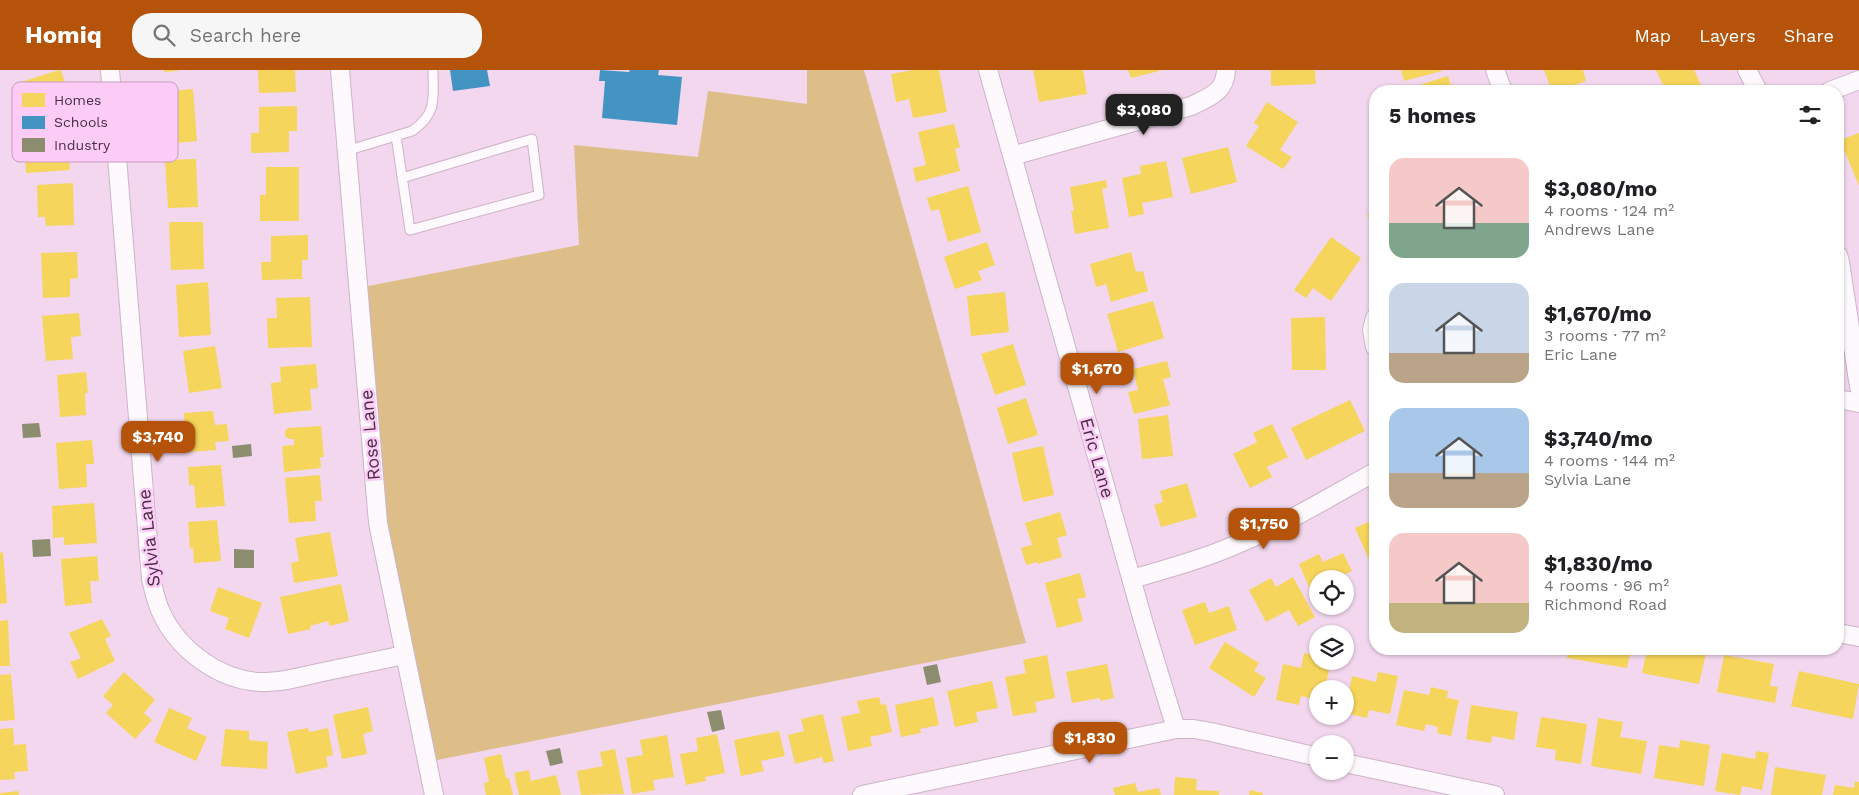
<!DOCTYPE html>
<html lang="en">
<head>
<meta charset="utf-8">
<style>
	body { margin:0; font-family:"Work Sans",sans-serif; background:#f6f6f6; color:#202124; height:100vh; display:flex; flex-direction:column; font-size:19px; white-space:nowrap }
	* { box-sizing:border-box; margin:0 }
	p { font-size:16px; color:#757577 }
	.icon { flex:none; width:28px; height:28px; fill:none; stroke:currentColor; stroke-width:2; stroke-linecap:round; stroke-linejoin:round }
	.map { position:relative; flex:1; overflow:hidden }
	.sheet { position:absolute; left:1369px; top:15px; width:475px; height:570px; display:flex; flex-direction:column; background:#fff; border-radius:20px; box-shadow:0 1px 4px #0004 }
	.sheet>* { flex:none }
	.buttons { position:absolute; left:1309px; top:500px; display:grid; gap:10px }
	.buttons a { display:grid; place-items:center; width:45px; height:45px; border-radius:50%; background:#fff; box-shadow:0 1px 4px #0004; font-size:25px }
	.price { position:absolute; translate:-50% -42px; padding:0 11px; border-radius:10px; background:#b45309; color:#fff; font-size:16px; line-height:32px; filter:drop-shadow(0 1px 2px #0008) }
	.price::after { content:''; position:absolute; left:50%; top:30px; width:15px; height:11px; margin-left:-8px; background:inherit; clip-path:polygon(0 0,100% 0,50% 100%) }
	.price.on { background:#222; color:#fff }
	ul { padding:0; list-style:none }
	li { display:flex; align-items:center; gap:15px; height:125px; padding:0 20px }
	li span { display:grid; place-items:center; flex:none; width:140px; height:100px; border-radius:15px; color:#555 }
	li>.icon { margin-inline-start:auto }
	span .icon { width:60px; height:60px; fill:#fffc; stroke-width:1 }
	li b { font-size:21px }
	h2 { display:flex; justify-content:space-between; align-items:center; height:60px; padding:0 20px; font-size:21px }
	header { display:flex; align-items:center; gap:30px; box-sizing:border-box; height:70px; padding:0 25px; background:#b45309; color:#fff }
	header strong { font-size:24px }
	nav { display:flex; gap:28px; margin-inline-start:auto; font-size:18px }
	.search { width:350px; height:45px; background:#f6f6f6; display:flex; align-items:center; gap:12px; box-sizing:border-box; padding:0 18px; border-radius:20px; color:#757577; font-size:19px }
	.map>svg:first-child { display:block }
	.green { fill:#ddbe89 }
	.homes { fill:#f6d55c }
	.schools { fill:#4393c3 }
	.industry { fill:#8c8c6e }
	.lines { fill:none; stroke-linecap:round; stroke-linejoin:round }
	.lane-casing { stroke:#ccb4c8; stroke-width:11 }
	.street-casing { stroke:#ccb4c8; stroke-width:20 }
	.lane { stroke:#fdf9fc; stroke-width:9 }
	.street { stroke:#fdf9fc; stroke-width:18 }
	.labels { text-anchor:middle; stroke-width:5; stroke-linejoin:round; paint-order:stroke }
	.street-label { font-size:18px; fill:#472f44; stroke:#fdccf6 }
	.key { fill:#fdccf6; stroke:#c69dc1; stroke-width:1 }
	.key-label { font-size:14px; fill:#472f44 }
</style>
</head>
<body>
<header>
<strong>Homiq</strong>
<div class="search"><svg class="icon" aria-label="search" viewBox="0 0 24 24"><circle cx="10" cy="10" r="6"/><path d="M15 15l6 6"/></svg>Search here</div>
<nav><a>Map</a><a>Layers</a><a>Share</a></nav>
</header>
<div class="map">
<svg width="1859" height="725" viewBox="0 0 1859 725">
	<rect width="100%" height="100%" fill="#f2d7ee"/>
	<path class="green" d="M807,0H864L1026,573L427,692L383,482L358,218L579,175L574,75L698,87L708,21L807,34Z"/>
	<path class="homes" d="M59,0H61L70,28L30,41L21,12Z
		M164,0H177L178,1L164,2Z
		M258,0H295L296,22L259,23Z
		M913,0H939L947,42L913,48L909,29L896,32L891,4Z
		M1033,0H1083L1087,24L1039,32Z
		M1128,0H1159V1L1131,8Z
		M1271,0H1315L1316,14L1271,16Z
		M1401,0H1442V1L1404,11Z
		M1544,0H1583L1586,11L1558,21H1552Z
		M1656,0H1694L1704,21H1666Z
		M1448,6L1453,21H1414L1413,17Z
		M193,19L197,71L165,74L161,22Z
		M1267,32L1298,52L1280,80L1292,87L1283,99L1246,76L1259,56L1254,53Z
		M297,36V61H289V82L251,83V63H259V37Z
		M66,49L70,100L26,103L23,52Z
		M954,54L960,77L955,79L960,101L916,112L913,98L926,95L918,62Z
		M1859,63V116L1840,70Z
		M1228,77L1237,112L1191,124L1182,88Z
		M196,89L198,137L168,138L165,90Z
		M1166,91L1173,127L1142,133L1144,144L1129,147L1122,108L1141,104L1140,96Z
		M266,97H299V151H260V125H266Z
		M1106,110L1107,118L1102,119L1109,158L1075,164L1071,141H1074L1070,117Z
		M73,113L74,155L46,156L45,147H38L37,115Z
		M968,116L981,162L948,172L939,139L931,141L927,128Z
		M1375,141V160L1367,145Z
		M169,152H203L204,199L171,200Z
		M308,165V190H302V209L262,210L261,192H271V166Z
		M1331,167L1361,188L1331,231L1313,218L1306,228L1294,220Z
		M987,172L995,195L978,201L982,210L955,219L944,187Z
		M77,182L78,208L70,209V227L43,228L41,183Z
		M1131,182L1136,202L1143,201L1148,221L1111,232L1106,214L1096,217L1090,194Z
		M208,212L211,265L179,267L176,215Z
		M1005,222L1009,262L971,266L967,226Z
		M310,227L312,277L268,278L267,248H277L276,228Z
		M1153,231L1164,268L1118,282L1107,244Z
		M79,243L81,266L71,267L73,289L46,291L42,246Z
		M1325,247L1326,300H1292L1291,248Z
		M1013,274L1026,315L995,325L981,284Z
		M215,276L222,318L189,323L183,281Z
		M1167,291L1171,307L1163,309L1170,335L1134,344L1128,322L1138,320L1133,299Z
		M316,294L318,318L310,319L312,340L274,344L271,313L281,312L280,297Z
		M86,302L88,323H85L86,345L60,347L57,305Z
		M1026,328L1038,365L1008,374L997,338Z
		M1350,330L1365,361L1306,390L1291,358Z
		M213,341L215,355L227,354L229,371L215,372L216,380L191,382L190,366H185L184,343Z
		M1168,345L1173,386L1142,389L1138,349Z
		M1272,354L1288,387L1267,397L1272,407L1250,418L1233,384L1257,372L1253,363Z
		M321,356L324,387H320L321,398L284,402L282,376L294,375V369H289L285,366V361L288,358Z
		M92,370L94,394H86L87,417L59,419L56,373Z
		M1043,376L1054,425L1023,432L1012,383Z
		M221,395L225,436L196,438L194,415H189L188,397Z
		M320,405L322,431H315L316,451L289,453L285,408Z
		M1187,413L1197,447L1161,457L1154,435L1163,432L1160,421Z
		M94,433L97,473L64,475V467L53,468L52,436Z
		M1060,442L1067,465L1057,468L1062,487L1038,494L1037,492L1026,495L1021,478L1032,475L1025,453Z
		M1375,449V490L1370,492L1355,458Z
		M217,450L221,491L194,493L193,478L190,479L188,452Z
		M330,462L338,506L294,513L291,493L299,491L295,468Z
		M3,482L7,533L0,534V483Z
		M1343,483L1352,501L1335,509H1318V526L1314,528L1299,494L1319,484L1323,492Z
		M97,486L99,511H90L92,533L65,536L61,489Z
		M1080,503L1086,527L1077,529L1083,551L1057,558L1045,513Z
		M1293,507L1315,547L1298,556L1289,540L1266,552L1249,520L1271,508L1276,517Z
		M341,514L349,551L330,556L328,551L310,556L311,559L288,564L280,527Z
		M218,517L262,533L249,568L225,559L229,548L210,541Z
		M1205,532L1209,543L1229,536L1237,560L1195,575L1182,540Z
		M102,549L111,566L105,569L115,591L78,609L70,592L81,588L69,563Z
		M8,550L10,596H0V551Z
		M1225,572L1259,593L1254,601L1266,608L1254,627L1209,598Z
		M1521,579H1550L1549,585Z
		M1568,579H1631L1627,598L1567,588Z
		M1647,579H1707L1699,614L1642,603Z
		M1304,583L1318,586V591H1331L1325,619H1318V630L1301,626L1299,635L1276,630L1283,594L1301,598Z
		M1047,585L1055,628L1035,632L1037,642L1013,646L1005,607L1026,603L1023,590Z
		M1724,585L1774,594L1770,616L1778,617L1775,633L1717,622Z
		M1107,594L1114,628L1100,631V628L1072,633L1066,602Z
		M1799,601L1859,614L1853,649L1791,636Z
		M124,602L155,630L144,643L152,650L135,669L106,643L113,635L103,626Z
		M1378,602L1398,606L1390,644L1369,640L1367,648L1345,643L1352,606L1376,612Z
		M11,604L15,650L0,651V605Z
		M992,611L998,638L976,642L978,652L955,657L947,621Z
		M1431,617L1448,621L1447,628L1459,630L1451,666L1437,663L1438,657L1426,654L1424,661L1396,655L1404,620L1429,625Z
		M879,627L881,635L886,634L892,662L870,667L872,676L848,681L841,647L860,643L857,631Z
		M933,627L939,655L920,659L921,663L901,667L895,635Z
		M1471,635L1518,642L1514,670L1492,666L1491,673L1466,669Z
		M368,637L373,661L363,664L367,684L342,689L333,645Z
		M169,638L192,648L187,658L207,667L196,691L154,672Z
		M823,644L834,691L824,693L822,687L795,694L788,665L804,661L801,649Z
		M1541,647L1587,654L1581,694L1555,690L1556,680L1536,677Z
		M1598,648L1623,652L1620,667L1647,671L1641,704L1591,696Z
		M13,658L14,675L26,674L28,701L14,702L15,709L0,710V659Z
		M308,658L309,662L328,658L333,685L326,687L328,697L296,704L287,662Z
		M225,659L249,661V670L268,672L267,699L221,696Z
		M779,661L785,686L761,691L764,701L741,706L734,670Z
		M717,664L725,703L705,707L706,711L686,715L680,684L698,681L696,668Z
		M667,665L674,707L653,710L655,720L632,724L626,688L643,685L640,670Z
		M1680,670L1710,675L1704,716L1654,708L1659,675L1679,678Z
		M615,679L624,724L581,725L577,701L603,696L600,682Z
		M1756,681L1769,683L1762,720L1742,716L1740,725L1715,721L1722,683L1755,689Z
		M501,684L506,708H509L513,725H486L484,713L489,712L484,688Z
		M1775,697L1826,705L1822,725H1771Z
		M529,700L531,711L556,705L561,725H519L514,703Z
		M1175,707L1197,709L1196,720L1219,721V725H1174Z
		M1855,711L1859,712V725H1833L1835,715L1854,718Z
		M1135,713L1138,722L1159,718L1161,725H1115L1113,718Z
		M1250,720L1263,723V725H1249Z
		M18,721L19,725H0V723Z"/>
	<path class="schools" d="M450,0H487L490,16L453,21Z
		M600,0L629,2L630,0H659L658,5L682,7L677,55L602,48L605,11H599Z"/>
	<path class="industry" d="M39,353L41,367L23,368L22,354Z
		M251,374L252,386L233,388L232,376Z
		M50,469L51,486L33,487L32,470Z
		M234,479L254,480V498H234Z
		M937,594L941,612L927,615L923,597Z
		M721,640L725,659L712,662L707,642Z
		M560,678L563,693L550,696L546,681Z"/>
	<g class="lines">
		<defs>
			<path id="lane" d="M396,66L410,160L539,125L532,69L402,108
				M346,81L412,61C438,43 433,28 433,0"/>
			<path id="street" d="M110,0L151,509C154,520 156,532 161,542C178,580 220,611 262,612C281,613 300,607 318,603C347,597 376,591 404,585
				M340,0L378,453L434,725
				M988,0L1144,554L1176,659
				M1495,0L1503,21
				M1747,0L1758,21
				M1830,21L1859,10
				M1012,86L1191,36C1209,27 1225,23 1226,0
				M1838,185L1840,192L1859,317
				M1375,248L1372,260L1375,277
				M1838,329L1859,333
				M1132,509C1166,499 1201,490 1233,476C1282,456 1328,428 1375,402
				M1838,563L1859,567
				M1345,693L1495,725
				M862,725L1176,659H1194L1211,662L1318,687"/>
		</defs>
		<use href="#lane" class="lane-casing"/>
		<use href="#street" class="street-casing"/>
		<use href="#lane" class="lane"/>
		<use href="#street" class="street"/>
	</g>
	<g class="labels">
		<g class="street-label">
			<text transform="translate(370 365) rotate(-95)" y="6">Rose Lane</text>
			<text transform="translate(1097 388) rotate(74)" y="6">Eric Lane</text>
			<text transform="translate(149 468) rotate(-96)" y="6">Sylvia Lane</text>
		</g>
	</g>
	<rect x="12" y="12" width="166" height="80" rx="8" class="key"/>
	<rect x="22" y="23" width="23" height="14" fill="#f6d55c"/>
	<rect x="22" y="46" width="23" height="13" fill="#4393c3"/>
	<rect x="22" y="68" width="23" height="14" fill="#8c8c6e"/>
	<g class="key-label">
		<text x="54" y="35">Homes</text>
		<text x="54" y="57">Schools</text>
		<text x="54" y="80">Industry</text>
	</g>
</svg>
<div class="buttons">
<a><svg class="icon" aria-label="locate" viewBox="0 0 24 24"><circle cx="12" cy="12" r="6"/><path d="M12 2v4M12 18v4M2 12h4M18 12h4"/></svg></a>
<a><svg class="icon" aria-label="layers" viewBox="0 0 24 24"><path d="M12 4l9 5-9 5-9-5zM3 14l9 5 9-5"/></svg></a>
<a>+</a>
<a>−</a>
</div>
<b class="price on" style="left:1144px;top:66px">$3,080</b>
<b class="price" style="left:1097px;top:325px">$1,670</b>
<b class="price" style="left:158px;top:393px">$3,740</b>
<b class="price" style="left:1264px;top:480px">$1,750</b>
<b class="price" style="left:1090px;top:694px">$1,830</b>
<section class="sheet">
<h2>5 homes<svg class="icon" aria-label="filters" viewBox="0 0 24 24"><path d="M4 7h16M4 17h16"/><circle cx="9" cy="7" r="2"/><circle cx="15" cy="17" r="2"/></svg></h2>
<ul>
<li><span style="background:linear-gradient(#f6c9c9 65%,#7fa58c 0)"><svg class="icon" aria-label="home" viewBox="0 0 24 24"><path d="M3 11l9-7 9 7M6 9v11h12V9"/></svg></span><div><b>$3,080/mo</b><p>4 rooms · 124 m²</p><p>Andrews Lane</p></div></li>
<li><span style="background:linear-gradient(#c9d6e8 70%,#b9a48a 0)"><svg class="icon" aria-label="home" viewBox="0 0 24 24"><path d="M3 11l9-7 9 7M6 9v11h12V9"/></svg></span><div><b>$1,670/mo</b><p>3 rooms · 77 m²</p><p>Eric Lane</p></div></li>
<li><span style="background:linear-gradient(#a9c7e8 65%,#b9a48a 0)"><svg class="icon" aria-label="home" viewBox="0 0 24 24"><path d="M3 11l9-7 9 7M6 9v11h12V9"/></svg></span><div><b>$3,740/mo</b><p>4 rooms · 144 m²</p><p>Sylvia Lane</p></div></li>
<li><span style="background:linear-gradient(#f6c9c9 70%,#c2b280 0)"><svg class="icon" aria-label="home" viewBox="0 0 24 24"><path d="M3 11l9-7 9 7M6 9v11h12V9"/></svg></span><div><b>$1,830/mo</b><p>4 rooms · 96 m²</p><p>Richmond Road</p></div></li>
</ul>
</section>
</div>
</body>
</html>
